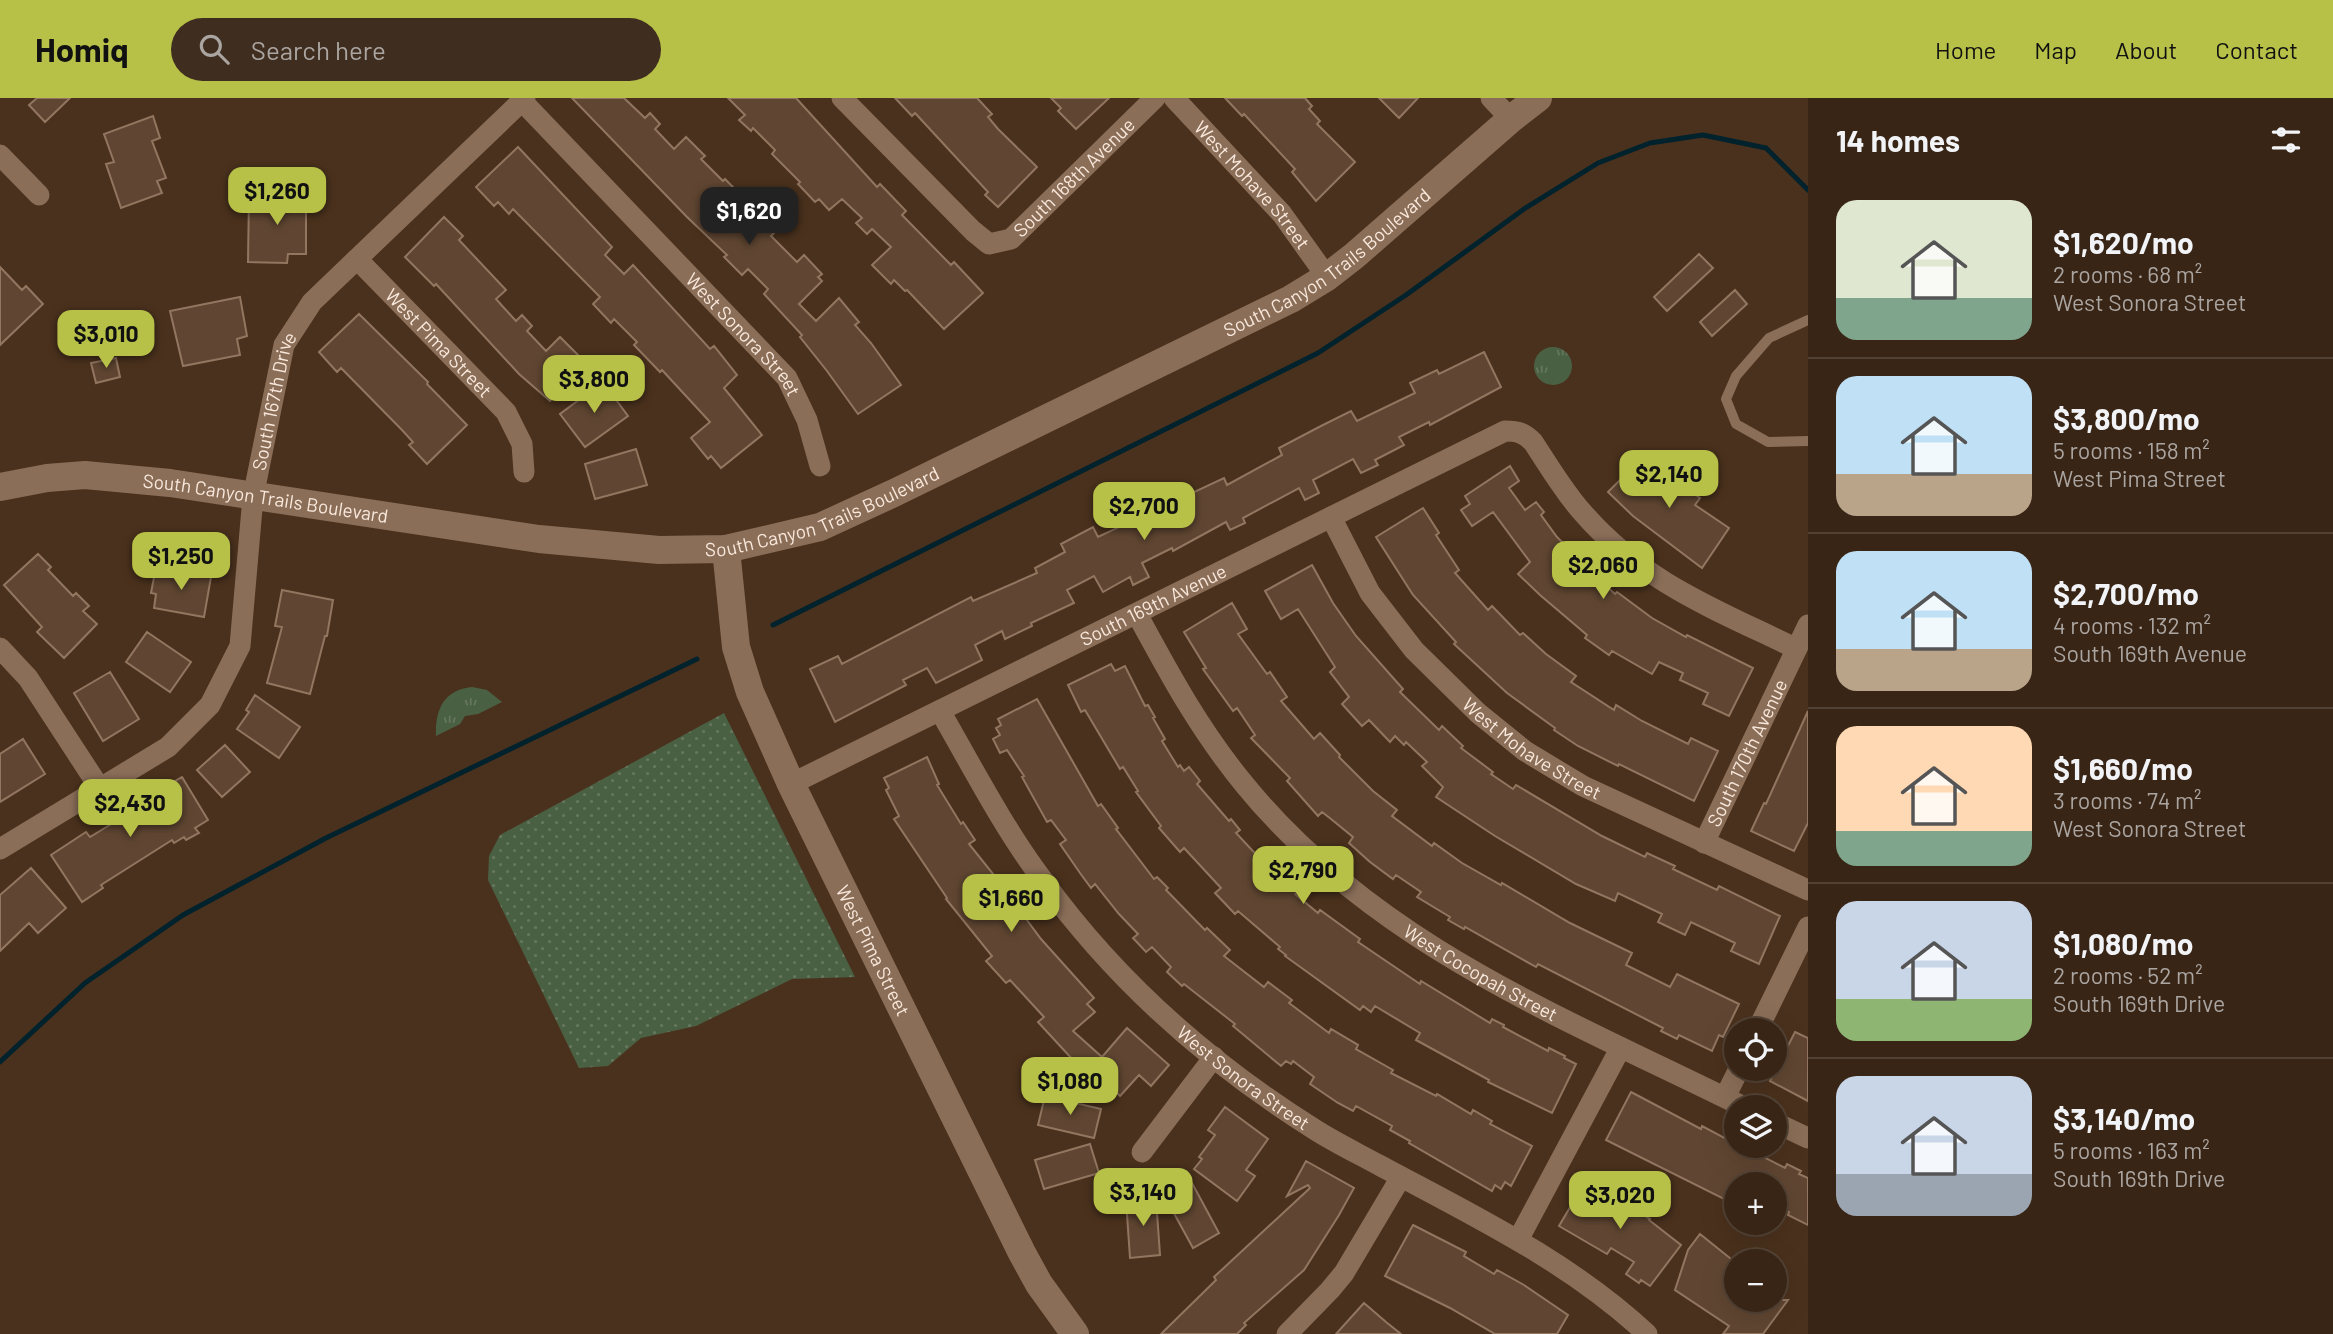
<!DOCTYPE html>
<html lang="en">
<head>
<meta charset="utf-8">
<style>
	body { margin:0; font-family:Barlow,sans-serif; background:#3f2d1f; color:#f1f3f6; height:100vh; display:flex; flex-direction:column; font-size:26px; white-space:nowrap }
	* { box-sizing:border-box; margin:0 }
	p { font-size:23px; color:#aba5a1 }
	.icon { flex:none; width:38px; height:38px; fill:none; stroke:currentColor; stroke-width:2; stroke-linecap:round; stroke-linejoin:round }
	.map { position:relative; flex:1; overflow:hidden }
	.panel { display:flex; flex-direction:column; background:#382516; width:525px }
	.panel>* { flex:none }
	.controls { position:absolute; left:1724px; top:920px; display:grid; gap:14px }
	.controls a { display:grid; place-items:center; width:63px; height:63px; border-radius:50%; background:#382516; box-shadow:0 7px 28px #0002,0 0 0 2px #524235; font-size:35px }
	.price { position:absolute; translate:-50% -60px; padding:0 16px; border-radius:14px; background:#b7c147; color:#111; font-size:23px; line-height:46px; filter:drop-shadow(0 2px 4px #0008) }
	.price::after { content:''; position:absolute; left:50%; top:42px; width:21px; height:16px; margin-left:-10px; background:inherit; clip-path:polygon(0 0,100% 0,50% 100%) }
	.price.selected { background:#222; color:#fff }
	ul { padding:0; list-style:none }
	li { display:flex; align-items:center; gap:21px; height:175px; padding:0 28px }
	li+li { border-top:2px solid #524235 }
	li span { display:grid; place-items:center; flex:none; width:196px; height:140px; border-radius:21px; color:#555 }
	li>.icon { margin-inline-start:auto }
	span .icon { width:84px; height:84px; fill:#fffc; stroke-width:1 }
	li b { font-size:30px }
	h2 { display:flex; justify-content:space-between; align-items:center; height:84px; padding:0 28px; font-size:30px }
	header { display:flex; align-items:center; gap:42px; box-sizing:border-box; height:98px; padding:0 35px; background:#b7c147; color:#111 }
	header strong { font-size:33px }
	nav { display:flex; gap:38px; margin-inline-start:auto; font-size:24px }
	.search { width:490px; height:63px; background:#3f2d1f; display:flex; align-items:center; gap:18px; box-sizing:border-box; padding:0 24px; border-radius:38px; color:#aba5a1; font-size:26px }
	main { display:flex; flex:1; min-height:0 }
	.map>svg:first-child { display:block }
	.grass { fill:url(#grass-dots) }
	.park { fill:url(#park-tufts) }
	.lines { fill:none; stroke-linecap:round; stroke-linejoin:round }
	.stream { stroke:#00222c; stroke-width:5 }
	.building { fill:#604632; stroke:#927660; stroke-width:2 }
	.lane { stroke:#8a6e58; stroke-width:10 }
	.street { stroke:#8a6e58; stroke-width:21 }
	.secondary { stroke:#8a6e58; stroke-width:28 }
	.labels { text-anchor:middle; stroke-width:6; stroke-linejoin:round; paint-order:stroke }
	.street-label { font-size:19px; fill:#f9e8dc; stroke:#271c13 }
</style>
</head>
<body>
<header>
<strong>Homiq</strong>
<div class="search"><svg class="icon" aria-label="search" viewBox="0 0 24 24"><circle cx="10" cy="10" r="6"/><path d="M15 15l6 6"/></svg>Search here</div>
<nav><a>Home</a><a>Map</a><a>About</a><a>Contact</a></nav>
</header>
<main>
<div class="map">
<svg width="1808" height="1236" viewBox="0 0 1808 1236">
	<defs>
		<pattern id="grass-dots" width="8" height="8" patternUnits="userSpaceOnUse" patternTransform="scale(1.75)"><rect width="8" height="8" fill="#4a6043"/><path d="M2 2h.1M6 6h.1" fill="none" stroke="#65775e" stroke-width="1.8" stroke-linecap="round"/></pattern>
		<pattern id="park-tufts" width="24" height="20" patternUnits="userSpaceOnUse" patternTransform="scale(1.75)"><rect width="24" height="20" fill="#4a6043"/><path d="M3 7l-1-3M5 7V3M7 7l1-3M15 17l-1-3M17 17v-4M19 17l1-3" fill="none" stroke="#65775e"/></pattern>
	</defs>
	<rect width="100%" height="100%" fill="#4a311d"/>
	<path class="grass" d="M724,615L855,879L792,881L696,928L641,940L608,968L579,970L488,782L489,758L500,737Z"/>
	<path class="park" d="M1534 268a19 19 0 1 1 38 0a19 19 0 1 1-38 0Z
		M472,589L487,592L502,604L478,616L465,618L460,626L436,638C435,611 444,592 472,589Z"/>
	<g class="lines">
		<path class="stream" d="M773,527L1318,255L1406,197L1524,111L1598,65L1650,45L1703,37L1766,50L1808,92
			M0,964L85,885L183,817L326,740L697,561"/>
	</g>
	<path class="building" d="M37,0H70L45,24L29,7Z
		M572,0H624L645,20L650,15L660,26L655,31L674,51L686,39L705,58L701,61L723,83L725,81L776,133L771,138L797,164L804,157L822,176L818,179L822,183L799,206L816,223L839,200L859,224L855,227L871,245L901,287L858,316L827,273L800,239L802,237L764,196L768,191L748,171L742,177L724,159L727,157L687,119Z
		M728,0H796L877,89L880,86L906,113L902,117L951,167L954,164L983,195L944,231L907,192L905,193L894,182L891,186L872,167L891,149L872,131L867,136L856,125L862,120L842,101L829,112L819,101L815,104L798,86L800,84L772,56L775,52L753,30L751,33L739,22L745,17Z
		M895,0H977L992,16L988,19L998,31L1037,69L998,109L985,97L988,94L915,15L912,18Z
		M1051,0H1109L1076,31L1058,13L1061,10Z
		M1225,0H1305L1312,8L1309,11L1320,23L1317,26L1355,64L1316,103L1292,74L1295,71L1244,16L1242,18Z
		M1379,0H1418L1399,20Z
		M153,18L160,40L152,43L166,80L157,83L162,95L121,110L106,66L114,64L104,36Z
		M518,49L612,149L605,157L624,176L633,167L710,251L714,248L737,277L724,290L762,337L721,370L711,358L708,361L691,340L710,324L662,272L660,274L634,247L637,244L614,221L611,225L593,206L600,199L513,111L509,116L498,104L494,108L476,89Z
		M280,95H306V156H288L287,165L248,164L249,97H280Z
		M444,119L463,138L459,142L506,192L496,201L516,223L522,217L532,228L527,233L546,253L560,239L587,266L550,303L519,276L436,186L434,188L405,159Z
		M1699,156L1713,170L1667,213L1654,199Z
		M0,169L22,192L26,188L43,206L0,247Z
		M1735,192L1747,206L1712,238L1700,224Z
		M240,199L247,238L237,241L240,257L183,268L170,213Z
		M359,216L428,284L427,286L467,327L427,366L409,347L413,344L402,332L341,270L337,274L319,254Z
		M1484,254L1501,289L1430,327L1429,324L1399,339L1404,347L1375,362L1378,367L1361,375L1353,361L1313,382L1319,395L1305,402L1299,390L1243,420L1245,425L1230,432L1226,424L1173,453L1172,450L1142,465L1149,479L1133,487L1130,479L1103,494L1094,478L1067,492L1074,505L1031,525L1032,528L1005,541L1002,533L975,547L982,562L936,585L927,570L903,582L906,587L835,624L810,571L838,558L842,566L971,499L973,503L1037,475L1035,470L1065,454L1061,446L1093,429L1098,439L1224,380L1227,387L1282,357L1279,350L1321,328L1351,313L1357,323L1415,295L1410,285L1437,272L1439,276Z
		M116,260L120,279L96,285L91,265Z
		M603,284L628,318L585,349L560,316Z
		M636,351L647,387L595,401L585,366Z
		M1647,355L1685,393L1687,391L1700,400L1695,407L1729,430L1702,470L1633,418L1608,394Z
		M1510,368L1519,383L1509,390L1525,412L1536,404L1544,414L1541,417L1557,439L1577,459L1575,461L1615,496L1617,494L1652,520L1686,539L1687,537L1753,570L1729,618L1703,606L1708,595L1680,582L1683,575L1659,564L1652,576L1612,553L1609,557L1585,540L1587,537L1540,497L1518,476L1530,464L1493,414L1472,428L1461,412L1470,406L1465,398Z
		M1423,410L1439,435L1436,437L1459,472L1455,475L1488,512L1492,508L1520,537L1523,535L1546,556L1576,578L1571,584L1614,612L1616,607L1642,623L1688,646L1691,640L1718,653L1694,703L1619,666L1618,668L1578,648L1554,632L1555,630L1507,595L1454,546L1456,544L1413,497L1376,439Z
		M38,456L51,469L48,472L73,498L76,495L89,508L83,513L97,526L64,560L37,534L42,529L4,487Z
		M1312,467L1333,505L1356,538L1403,591L1400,594L1439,632L1442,628L1463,648L1461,650L1493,674L1491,676L1513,691L1516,687L1602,738L1645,759L1647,755L1675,768L1673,771L1717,792L1719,788L1780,818L1759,866L1731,853L1735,845L1691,824L1685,837L1658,824L1662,816L1618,795L1615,803L1576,786L1495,738L1436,699L1443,689L1422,668L1427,664L1406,644L1404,647L1395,638L1390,644L1369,622L1362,628L1342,606L1349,599L1330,574L1335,569L1298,511L1281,521L1265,493Z
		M156,469L211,479L204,519L154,510L156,496L151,495Z
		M282,492L333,502L327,538H325L310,596L267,585L282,529L275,528Z
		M1232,505L1247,531L1238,536L1267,576L1270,574L1287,599L1281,603L1314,641L1320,635L1340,657L1339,659L1373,693L1397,712L1392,718L1432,748L1434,745L1462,765L1501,787L1502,785L1570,825L1632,855L1626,867L1670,889L1677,876L1739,906L1723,939L1719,937L1712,953L1679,937L1677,941L1661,933L1663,930L1538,866L1536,869L1465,829L1464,831L1448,822L1450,819L1417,799L1421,794L1396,777L1393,781L1370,764L1349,745L1353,739L1331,721L1322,714L1318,718L1287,683L1290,680L1251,640L1255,637L1237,610L1233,613L1203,571L1206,570L1184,534Z
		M147,534L191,564L170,594L126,564Z
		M1111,566L1115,573L1125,568L1145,608L1148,607L1155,619L1153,620L1165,641L1162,643L1178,669L1180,667L1184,673L1189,669L1200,683L1197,686L1229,723L1231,721L1240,732L1236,735L1265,766L1269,762L1299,791L1295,796L1318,815L1320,812L1360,841L1358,844L1420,886L1421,883L1490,925L1492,921L1504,927L1503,929L1548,953L1549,950L1565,958L1564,960L1576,966L1552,1015L1488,984L1489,982L1416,942L1420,935L1375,908L1371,914L1363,908L1360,912L1285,858L1286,857L1278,851L1280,849L1238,813L1235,816L1215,795L1221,790L1184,750L1180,754L1159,730L1161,728L1136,694L1138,693L1123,669L1120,671L1085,612L1081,614L1068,587Z
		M110,574L139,621L103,643L74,595Z
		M255,597L300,629L279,660L237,631L249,614L246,612Z
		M1037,601L1098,708L1101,706L1118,730L1116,731L1154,781L1157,779L1168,790L1166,792L1205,832L1207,830L1230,852L1224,858L1264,889L1268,884L1292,902L1289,905L1329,935L1331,931L1358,947L1356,951L1393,972L1391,975L1436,998L1437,996L1471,1016L1473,1012L1492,1023L1490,1026L1532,1048L1511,1088L1505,1084L1501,1091L1495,1087L1492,1093L1409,1045L1410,1043L1390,1032L1392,1028L1356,1008L1353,1013L1338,1005L1310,986L1314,979L1293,963L1291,966L1286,963L1281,968L1233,928L1235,926L1184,886L1182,888L1167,874L1171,869L1152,849L1146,854L1133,840L1138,836L1119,816L1095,786L1091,790L1080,775L1060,746L1066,742L1051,722L1047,724L1022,679L1024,678L1007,652L1000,655L993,641L1000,637L996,630L1001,627L998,621Z
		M1808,613V725L1794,753L1751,733L1764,705L1766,706Z
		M23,641L45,676L0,704V656Z
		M225,647L250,674L222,699L197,672Z
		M927,659L939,686L937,687L961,726L963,724L975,742L969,746L1026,817L1024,818L1041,841L1094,900L1087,906L1095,914L1073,933L1102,959L1127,930L1169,967L1151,988L1139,977L1120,998L1114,992L1104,1003L1068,970L1074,963L1038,924L1044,919L1010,882L1006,885L986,863L992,858L946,801L947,800L894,721L899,718L886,692L889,690L884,680Z
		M182,679L208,722L195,730L199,735L186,742L184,739L174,745L172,742L101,787L103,790L82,804L51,757L86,734L90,739L149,703L147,699Z
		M31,770L66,810L38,835L29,825L0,853V797Z
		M1795,934L1808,940V1003L1770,983Z
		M1631,994L1701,1031L1702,1028L1736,1046V1048L1747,1052L1748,1051L1785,1070L1787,1066L1801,1073L1799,1076L1808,1080V1127L1788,1117L1789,1114L1774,1106V1087H1736V1107L1606,1042Z
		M1045,998L1101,1011L1094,1040L1038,1027Z
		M1225,1009L1268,1041L1246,1072L1255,1078L1237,1103L1194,1071L1202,1061L1199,1059L1215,1037L1208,1032Z
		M1090,1046L1099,1075L1044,1091L1035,1062Z
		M1306,1063L1354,1090L1339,1117L1304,1172L1244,1225L1246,1227L1237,1236H1161L1216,1182L1214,1179L1310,1090L1308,1087L1287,1098Z
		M1588,1079L1613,1092L1611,1097L1650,1121L1649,1122L1681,1147L1650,1188L1641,1182L1639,1185L1626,1176L1634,1164L1611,1150L1607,1156L1559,1128Z
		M1192,1085L1219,1135L1193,1150L1165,1099Z
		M1156,1100L1160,1157L1130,1160L1126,1102Z
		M1413,1127L1466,1154L1464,1158L1494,1176L1497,1172L1524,1187L1568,1217L1557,1236H1495L1450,1210L1385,1178Z
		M1700,1136L1736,1165V1202H1788L1763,1236H1723L1729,1228L1675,1192L1688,1152Z
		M1364,1205L1386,1224L1401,1236H1336Z"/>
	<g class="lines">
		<path class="lane" d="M1808,222L1769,240L1736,278L1726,301L1736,326L1768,344L1808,343"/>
		<g class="street">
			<path id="s1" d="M842,0L973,133L989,146L1011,141L1155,0"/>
			<path id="s2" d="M1174,0L1282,116L1327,179"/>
			<path d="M1491,0L1511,21"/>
			<path id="s3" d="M522,3L787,280L807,322L820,368"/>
			<path d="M0,57L39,97"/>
			<path id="s4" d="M357,161L506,314L522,346L524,374"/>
			<path id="s5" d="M1331,419L1370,495L1414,552L1478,615L1525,653L1583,688L1808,792"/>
			<path id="s6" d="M1137,516C1170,577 1199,631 1244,686C1375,847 1565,920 1746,1010"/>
			<path d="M0,550L28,580L99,689"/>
			<path id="s7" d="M940,613C973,670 1003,729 1042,781C1114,881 1209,965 1314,1031C1334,1044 1357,1055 1379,1067C1472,1117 1569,1163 1647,1236"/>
			<path id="s8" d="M791,686L1505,333C1518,333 1524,335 1533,344C1549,368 1564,394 1583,415C1644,485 1715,511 1795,550"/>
			<path id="s9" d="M1704,745L1808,527"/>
			<path id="s10" d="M0,751L168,649L210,607L240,548L253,399L284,247L312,204L525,0"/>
			<path d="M1757,933L1808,829"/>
			<path d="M1725,999L1739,971"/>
			<path d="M1774,1024L1808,1040"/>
			<path d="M1142,1054L1214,959"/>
			<path d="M1518,1142L1620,951"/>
			<path d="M1287,1236L1330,1192L1344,1175L1401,1079"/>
		</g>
		<g class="secondary">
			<path id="s11" d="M0,389L47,380L85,377L170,385L539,441L659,452L726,451L820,429L894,395L1291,201L1327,179L1354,158L1511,21L1538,0"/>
			<path id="s12" d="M726,451L736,549L750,594L791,686L1022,1155L1039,1186L1075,1236"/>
		</g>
	</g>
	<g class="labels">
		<g class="street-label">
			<text dy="7" stroke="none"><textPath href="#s1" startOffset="318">South 168th Avenue</textPath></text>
			<text dy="7" stroke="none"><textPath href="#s2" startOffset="117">West Mohave Street</textPath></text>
			<text dy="7" stroke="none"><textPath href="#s11" startOffset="1402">South Canyon Trails Boulevard</textPath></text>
			<text dy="7" stroke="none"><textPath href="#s3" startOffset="322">West Sonora Street</textPath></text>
			<text dy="7" stroke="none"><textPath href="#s4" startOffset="117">West Pima Street</textPath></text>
			<text dy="7" stroke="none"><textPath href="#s10" startOffset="570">South 167th Drive</textPath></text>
			<text dy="7" stroke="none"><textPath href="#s11" startOffset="268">South Canyon Trails Boulevard</textPath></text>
			<text dy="7" stroke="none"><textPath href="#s11" startOffset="835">South Canyon Trails Boulevard</textPath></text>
			<text dy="7" stroke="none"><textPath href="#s8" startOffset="404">South 169th Avenue</textPath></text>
			<text dy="7" stroke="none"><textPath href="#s5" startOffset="312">West Mohave Street</textPath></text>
			<text dy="7" stroke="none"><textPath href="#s9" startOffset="100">South 170th Avenue</textPath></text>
			<text dy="7" stroke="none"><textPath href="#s12" startOffset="432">West Pima Street</textPath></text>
			<text dy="7" stroke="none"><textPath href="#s6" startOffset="506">West Cocopah Street</textPath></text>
			<text dy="7" stroke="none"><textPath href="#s7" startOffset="481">West Sonora Street</textPath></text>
		</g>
	</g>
</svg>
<div class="controls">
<a><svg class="icon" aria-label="locate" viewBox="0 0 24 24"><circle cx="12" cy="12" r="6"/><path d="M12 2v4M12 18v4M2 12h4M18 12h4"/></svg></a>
<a><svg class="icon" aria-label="layers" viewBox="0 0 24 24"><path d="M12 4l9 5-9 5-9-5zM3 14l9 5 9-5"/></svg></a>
<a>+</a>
<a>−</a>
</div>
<b class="price" style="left:277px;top:129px">$1,260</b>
<b class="price selected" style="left:749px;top:149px">$1,620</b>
<b class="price" style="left:106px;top:272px">$3,010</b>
<b class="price" style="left:594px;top:317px">$3,800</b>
<b class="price" style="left:1669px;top:412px">$2,140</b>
<b class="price" style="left:1144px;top:444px">$2,700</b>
<b class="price" style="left:181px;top:494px">$1,250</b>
<b class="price" style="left:1603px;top:503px">$2,060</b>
<b class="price" style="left:130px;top:741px">$2,430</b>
<b class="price" style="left:1303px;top:808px">$2,790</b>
<b class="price" style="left:1011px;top:836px">$1,660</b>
<b class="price" style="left:1070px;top:1019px">$1,080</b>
<b class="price" style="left:1143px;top:1130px">$3,140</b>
<b class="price" style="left:1620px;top:1133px">$3,020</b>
</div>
<section class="panel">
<h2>14 homes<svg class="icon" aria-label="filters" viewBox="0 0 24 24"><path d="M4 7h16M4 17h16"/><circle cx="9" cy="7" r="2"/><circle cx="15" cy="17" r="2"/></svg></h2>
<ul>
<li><span style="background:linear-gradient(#dfe7d0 70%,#7fa58c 0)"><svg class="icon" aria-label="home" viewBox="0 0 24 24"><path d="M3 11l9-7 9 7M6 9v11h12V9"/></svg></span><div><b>$1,620/mo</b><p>2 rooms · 68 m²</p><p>West Sonora Street</p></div></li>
<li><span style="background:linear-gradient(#bfe0f5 70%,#b9a48a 0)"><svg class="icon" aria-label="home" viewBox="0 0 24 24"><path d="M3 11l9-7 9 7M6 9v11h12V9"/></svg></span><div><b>$3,800/mo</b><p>5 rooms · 158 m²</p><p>West Pima Street</p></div></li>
<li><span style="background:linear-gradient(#bfe0f5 70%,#b9a48a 0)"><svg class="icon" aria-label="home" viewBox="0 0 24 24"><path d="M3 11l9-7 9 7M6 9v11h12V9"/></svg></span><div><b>$2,700/mo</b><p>4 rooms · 132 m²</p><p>South 169th Avenue</p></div></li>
<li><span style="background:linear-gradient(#ffd9b3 75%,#7fa58c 0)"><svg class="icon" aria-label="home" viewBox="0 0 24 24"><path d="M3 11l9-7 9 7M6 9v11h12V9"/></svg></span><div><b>$1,660/mo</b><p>3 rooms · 74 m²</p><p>West Sonora Street</p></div></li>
<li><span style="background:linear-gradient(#c9d6e8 70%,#8fb573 0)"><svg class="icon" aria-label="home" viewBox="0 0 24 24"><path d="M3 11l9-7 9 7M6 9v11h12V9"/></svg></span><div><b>$1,080/mo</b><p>2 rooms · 52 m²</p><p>South 169th Drive</p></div></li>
<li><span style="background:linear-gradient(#c9d6e8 70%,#9aa5b1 0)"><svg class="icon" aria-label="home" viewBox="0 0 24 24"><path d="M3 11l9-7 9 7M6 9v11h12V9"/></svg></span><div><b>$3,140/mo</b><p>5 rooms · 163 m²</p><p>South 169th Drive</p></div></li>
</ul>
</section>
</main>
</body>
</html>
